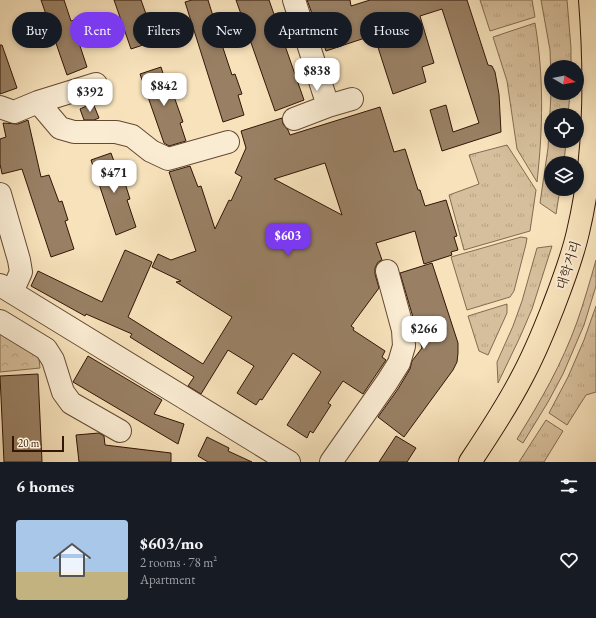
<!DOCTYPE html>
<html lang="en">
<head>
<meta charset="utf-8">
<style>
	body { margin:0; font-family:"EB Garamond","Noto Serif KR",serif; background:#242831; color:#f1f3f6; height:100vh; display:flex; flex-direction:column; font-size:15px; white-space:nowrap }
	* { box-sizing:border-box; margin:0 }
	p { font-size:13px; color:#9ea1a6 }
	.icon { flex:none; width:22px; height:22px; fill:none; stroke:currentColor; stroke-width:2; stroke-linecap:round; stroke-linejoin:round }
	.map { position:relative; height:462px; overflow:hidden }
	.details { display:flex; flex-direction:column; background:#171b24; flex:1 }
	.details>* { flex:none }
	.guide { position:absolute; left:12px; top:12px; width:572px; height:36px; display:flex; gap:8px }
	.needle { width:26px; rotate:99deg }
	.controls { position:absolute; left:544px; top:60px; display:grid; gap:8px }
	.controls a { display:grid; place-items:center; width:40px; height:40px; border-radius:50%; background:#171b24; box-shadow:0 2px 6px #0003; font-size:20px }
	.scale { position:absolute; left:12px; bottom:10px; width:52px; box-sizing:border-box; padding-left:4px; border:2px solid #331606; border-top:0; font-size:11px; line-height:14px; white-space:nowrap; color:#331606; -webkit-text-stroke:3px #faecd3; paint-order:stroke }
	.price { position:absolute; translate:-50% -34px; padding:0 9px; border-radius:8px; background:#fff; color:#222; font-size:13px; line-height:26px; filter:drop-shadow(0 1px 2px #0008) }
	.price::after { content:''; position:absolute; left:50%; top:24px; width:12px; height:9px; margin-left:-6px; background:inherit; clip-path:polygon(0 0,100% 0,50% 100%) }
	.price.selected { background:#7c3aed; color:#fff }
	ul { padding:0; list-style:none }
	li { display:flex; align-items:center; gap:12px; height:100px; padding:0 16px }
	li span { display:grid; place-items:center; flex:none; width:112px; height:80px; border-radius:4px; color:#555 }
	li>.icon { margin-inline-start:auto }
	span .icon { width:48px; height:48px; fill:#fffc; stroke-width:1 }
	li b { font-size:17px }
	h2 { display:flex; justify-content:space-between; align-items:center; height:48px; padding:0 16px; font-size:17px }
	.tag { padding:0 14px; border-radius:18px; background:#171b24; box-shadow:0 2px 6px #0003; font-size:14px; line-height:36px }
	.tag.selected { background:#7c3aed; color:#fff }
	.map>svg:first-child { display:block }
	.grass { fill:url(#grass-tufts); stroke:#846a51 }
	.forest { fill:url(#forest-crowns); stroke:#846a51 }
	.building { fill:#998064; stroke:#331606; fill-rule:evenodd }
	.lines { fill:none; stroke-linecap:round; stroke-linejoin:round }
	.minor-casing { stroke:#644933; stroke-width:24 }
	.major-casing { stroke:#331606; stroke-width:24 }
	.minor { stroke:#faecd3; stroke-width:22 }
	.major { stroke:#f7e2bb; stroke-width:22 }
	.labels { text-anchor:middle; stroke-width:4; stroke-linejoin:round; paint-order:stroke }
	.street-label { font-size:13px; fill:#331606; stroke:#faecd3 }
</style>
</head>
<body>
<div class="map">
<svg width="596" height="462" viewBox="0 0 596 462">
	<defs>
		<pattern id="grass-tufts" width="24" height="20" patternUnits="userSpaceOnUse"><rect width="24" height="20" fill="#d6bf9c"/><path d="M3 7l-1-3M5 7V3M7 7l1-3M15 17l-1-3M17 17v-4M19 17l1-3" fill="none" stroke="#b8a385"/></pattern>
		<pattern id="forest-crowns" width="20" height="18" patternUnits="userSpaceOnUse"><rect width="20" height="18" fill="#d6bf9c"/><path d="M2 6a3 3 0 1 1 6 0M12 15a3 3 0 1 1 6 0" fill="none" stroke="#b8a385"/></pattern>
	</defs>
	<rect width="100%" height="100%" fill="#f7e2bb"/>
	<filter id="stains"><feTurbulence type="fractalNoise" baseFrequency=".005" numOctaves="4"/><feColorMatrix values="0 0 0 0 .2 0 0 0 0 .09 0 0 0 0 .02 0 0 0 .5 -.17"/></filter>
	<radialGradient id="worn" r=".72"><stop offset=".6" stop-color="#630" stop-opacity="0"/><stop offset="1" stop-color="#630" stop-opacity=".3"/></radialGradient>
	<path class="grass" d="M480,0H532L535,17L490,31Z
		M541,0H567L571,48V67H551V78L550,50Z
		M535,23C544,77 543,128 537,182L517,149L507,81L493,37Z
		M551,93H570L568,115H551V141H566L564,163H551V189H560L556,214L540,203L548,148Z
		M507,145L536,190L530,231L464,250L449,195L479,184L469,155Z
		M521,237L527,238L526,244L514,291L510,297L467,310L451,257Z
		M552,246L532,309L520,337L498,383L497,362L513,326L522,301L537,248Z
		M596,260V286L584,325L563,374L548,402L523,443L517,439C540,402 562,364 577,322C584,302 590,281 596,260Z
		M507,304V313L488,355L479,351L468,316Z
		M596,306V392L586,395L567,425L549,413L568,377L584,340Z
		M546,420L563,431L544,462H519Z"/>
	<path class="forest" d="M0,328L36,351L39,359L40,368L0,372Z"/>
	<path class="building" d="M41,0H64L71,21L74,20L81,39L78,40L87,67L67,75Z
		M114,0H141L146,14L142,15L152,42L131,49Z
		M192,0H208L213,16L216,14L223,35L219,36L232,75L235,74L242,94L238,95L244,115L223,122L185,2Z
		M236,0H269L304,100L275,111Z
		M307,0H350L351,6L370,0H467L488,65L492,66L495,72L499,94L501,132L442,151L430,110L446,105L453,132L479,123L442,9L420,16L434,63L422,67L426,82L393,94L374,35L326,51Z
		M0,45H2L17,88L0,94Z
		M161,67L168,89L171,88L183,122L180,123L186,141L169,146L164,143L140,74Z
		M93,103L99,118L94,120H84L80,109Z
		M380,107L394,152L405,149L418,190H420L425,206L446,200L457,236L454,237L458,250L451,252L452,255L424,264L415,231L376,243L382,260L378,262L375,268V274L379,288L351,326L354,328L353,330L385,351L382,357L386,360L363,394L343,381L328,403L331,405L313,433L310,431L307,438L287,425L321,372L293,353L262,400L260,399L256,405L237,393L254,366L228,350L201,394L188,386L194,377L130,337L132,334L86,314L85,316L31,286L38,271L102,302L125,250L152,262L128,317L203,364L232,317L176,282L181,281L152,267L158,254L171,260L196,251L169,172L190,166L198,187L201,186L215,229L229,200L231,201L242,177L235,173L246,148L241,131L282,118L283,124L288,130L290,135ZM325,163L342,215L274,179Z
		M28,120L41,177L49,175L59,202L62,201L68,220L65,221L74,249L51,257L22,169L2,174L0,164V139L6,137L3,123L18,124Z
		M111,153L121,181L124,180L130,199L127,200L136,227L116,235L91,160Z
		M432,263L458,343V353L457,362L453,370L404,437L378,417L398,389L410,369L412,361L422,348L400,273Z
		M88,356L162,400L154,414L184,424L178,444L73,382Z
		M38,374L42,462H4L0,376Z
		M99,433L104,436L105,445L171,453V462H79L76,435Z
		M396,436L416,448L407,462H379Z
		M207,437L229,448L228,451L252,462H208L198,456Z"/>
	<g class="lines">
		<defs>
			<path id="minor" d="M294,0L328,106
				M38,102L60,128L74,132H116L132,136L151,151L168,159L228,142
				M0,107L14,112L38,102L96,84
				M294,119L328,106L352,99
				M0,194L19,260L21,272L12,292
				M0,285L289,462
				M0,321L46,349L53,360L63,392L71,403L120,431
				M331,462L387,382L399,363L404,346L403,330L387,271"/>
			<path id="major" d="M470,462C488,435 506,408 521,379C533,357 543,333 552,310C562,284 572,259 578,232C596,157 596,77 590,0"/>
		</defs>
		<use href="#minor" class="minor-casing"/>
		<use href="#major" class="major-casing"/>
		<use href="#minor" class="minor"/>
		<use href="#major" class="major"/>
	</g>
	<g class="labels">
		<g class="street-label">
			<text transform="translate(568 265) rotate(-72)" y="5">대학거리</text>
		</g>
	</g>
	<rect width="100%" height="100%" filter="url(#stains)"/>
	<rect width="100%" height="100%" fill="url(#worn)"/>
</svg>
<div class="controls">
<a><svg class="needle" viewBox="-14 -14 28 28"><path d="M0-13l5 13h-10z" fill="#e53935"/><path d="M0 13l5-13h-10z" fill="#9ea1a6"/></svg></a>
<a><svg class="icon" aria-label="locate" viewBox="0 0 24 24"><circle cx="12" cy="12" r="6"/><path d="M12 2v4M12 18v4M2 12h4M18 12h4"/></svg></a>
<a><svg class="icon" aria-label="layers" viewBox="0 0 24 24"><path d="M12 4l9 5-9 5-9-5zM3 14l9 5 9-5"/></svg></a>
</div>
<div class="scale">20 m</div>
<b class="price" style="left:317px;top:92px">$838</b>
<b class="price" style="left:164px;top:107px">$842</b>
<b class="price" style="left:90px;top:113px">$392</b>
<b class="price" style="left:114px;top:194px">$471</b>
<b class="price selected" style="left:288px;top:257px">$603</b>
<b class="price" style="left:424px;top:350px">$266</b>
<div class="guide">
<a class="tag">Buy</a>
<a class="tag selected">Rent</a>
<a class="tag">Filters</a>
<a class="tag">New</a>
<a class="tag">Apartment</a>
<a class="tag">House</a>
</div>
</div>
<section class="details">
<h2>6 homes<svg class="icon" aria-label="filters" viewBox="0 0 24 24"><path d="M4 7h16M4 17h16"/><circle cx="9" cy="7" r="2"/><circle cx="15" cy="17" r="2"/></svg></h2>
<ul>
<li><span style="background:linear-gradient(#a9c7e8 65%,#c2b280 0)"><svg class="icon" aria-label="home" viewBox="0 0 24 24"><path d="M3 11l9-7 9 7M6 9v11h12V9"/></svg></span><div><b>$603/mo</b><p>2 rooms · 78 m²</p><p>Apartment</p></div><svg class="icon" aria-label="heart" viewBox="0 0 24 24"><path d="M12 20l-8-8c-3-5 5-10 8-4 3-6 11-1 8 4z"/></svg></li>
</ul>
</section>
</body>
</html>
